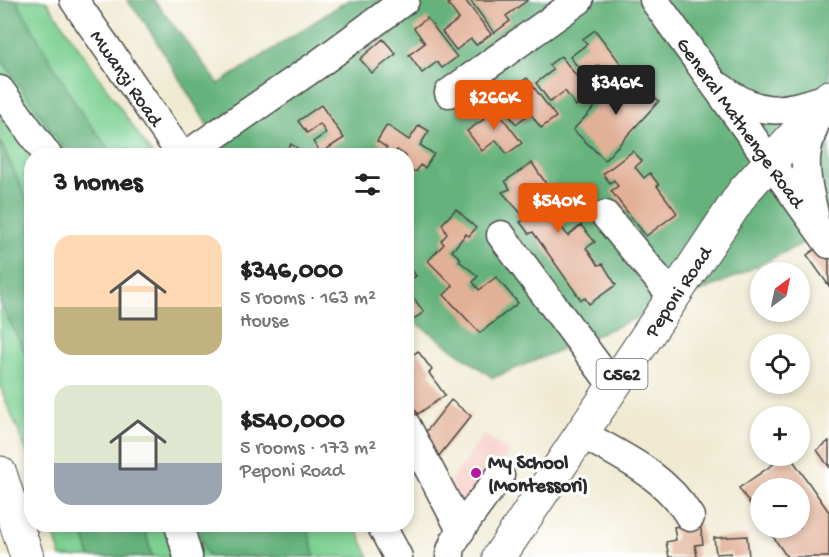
<!DOCTYPE html>
<html lang="en">
<head>
<meta charset="utf-8">
<style>
	body { margin:0; font-family:"Gochi Hand",sans-serif; background:#f2f2f2; color:#222; height:100vh; display:flex; flex-direction:column; font-size:22px; white-space:nowrap }
	* { box-sizing:border-box; margin:0 }
	p { font-size:20px; color:#767676 }
	.icon { flex:none; width:33px; height:33px; fill:none; stroke:currentColor; stroke-width:2; stroke-linecap:round; stroke-linejoin:round }
	.map { position:relative; flex:1; overflow:hidden }
	.side { position:absolute; left:24px; top:148px; width:390px; height:384px; display:flex; flex-direction:column; background:#fff; border-radius:24px; box-shadow:0 3px 9px #0003 }
	.side>* { flex:none }
	.needle { width:39px; rotate:33deg }
	.buttons { position:absolute; left:750px; top:262px; display:grid; gap:12px }
	.buttons a { display:grid; place-items:center; width:60px; height:60px; border-radius:50%; background:#fff; box-shadow:0 3px 9px #0003; font-size:30px }
	.price { position:absolute; translate:-50% -51px; padding:0 14px; border-radius:6px; background:#ea580c; color:#fff; font-size:20px; line-height:39px; filter:drop-shadow(0 2px 3px #0008) }
	.price::after { content:''; position:absolute; left:50%; top:36px; width:18px; height:14px; margin-left:-9px; background:inherit; clip-path:polygon(0 0,100% 0,50% 100%) }
	.price.selected { background:#222; color:#fff }
	ul { padding:0; list-style:none }
	li { display:flex; align-items:center; gap:18px; height:150px; padding:0 30px }
	li span { display:grid; place-items:center; flex:none; width:168px; height:120px; border-radius:18px; color:#555 }
	li>.icon { margin-inline-start:auto }
	span .icon { width:72px; height:72px; fill:#fffc; stroke-width:1 }
	li b { font-size:26px }
	h2 { display:flex; justify-content:space-between; align-items:center; height:72px; padding:0 30px; font-size:26px }
	.map>svg:first-child { display:block }
	.built { fill:#f7d0c9 }
	.green { fill:#7cd092; stroke:#547e5e; stroke-width:1.5 }
	.forest { fill:#65b27c; stroke:#486e54; stroke-width:1.5 }
	.building { fill:#e2b097 }
	.lines { fill:none; stroke-linecap:round; stroke-linejoin:round }
	.minor-casing { stroke:#494844; stroke-width:31 }
	.major-casing { stroke:#494844; stroke-width:35 }
	.minor { stroke:#fff; stroke-width:28 }
	.major { stroke:#fff; stroke-width:33 }
	.poi-dot { fill:#b5179e; stroke:#fff; stroke-width:2 }
	.labels { text-anchor:middle; stroke-width:6; stroke-linejoin:round; paint-order:stroke }
	.shield { fill:#fff; stroke:#6b6b6b; stroke-width:1.5 }
	.shield-label { font-size:18px; font-weight:bold; fill:#2b2b2b }
	.street-label { font-size:20px; fill:#2b2b2b; stroke:#fff }
	.poi-label { font-size:20px; font-weight:bold; fill:#2b2b2b; stroke:#fff; text-anchor:start }
</style>
</head>
<body>
<div class="map">
<svg width="829" height="557" viewBox="0 0 829 557">
	<rect width="100%" height="100%" fill="#fff"/>
	<filter id="ink" filterUnits="userSpaceOnUse"><feTurbulence type="fractalNoise" baseFrequency=".0167" numOctaves="2"/><feDisplacementMap in="SourceGraphic" scale="12" xChannelSelector="R" yChannelSelector="G"/><feConvolveMatrix kernelMatrix="1 2 1 2 8 2 1 2 1" color-interpolation-filters="sRGB"/></filter>
	<filter id="wash" filterUnits="userSpaceOnUse"><feTurbulence type="fractalNoise" baseFrequency=".008" numOctaves="4" result="noise"/><feDisplacementMap in="SourceGraphic" scale="24" xChannelSelector="R" yChannelSelector="G"/><feGaussianBlur stdDeviation="1.35" result="paint"/><feColorMatrix in="noise" values="0 0 0 0 0 0 0 0 0 0 0 0 0 0 0 0 0 1.4 0 .05"/><feComposite in="paint" operator="in"/></filter>
	<g filter="url(#wash)">
		<rect width="100%" height="100%" fill="#f0ead2"/>
		<path class="built" d="M484,434L509,452L467,511L442,494Z"/>
		<path class="green" d="M0,0H46L153,156H32L31,463L0,386Z
			M51,525H355L369,557H61Z"/>
		<path class="forest" d="M0,0H16L78,108L114,156H69L0,57Z
			M127,0H154L219,84L348,0H829V230L735,277L493,378L407,316L406,156H226L146,24Z
			M0,141L31,208V363L0,303Z
			M81,525H144L152,557H90Z
			M200,525H307L315,557H210L203,548Z"/>
		<g id="blocks">
			<path class="building" d="M454,0H465L491,34L476,45L471,39L456,50L442,32L459,19L448,4Z
				M470,0H528L506,16L510,21L494,33Z
				M427,18L457,57L442,68L437,62L422,73L409,55L425,43L414,28Z
				M595,30L625,69L610,80L599,65L585,76L570,57L587,44L583,39Z
				M383,39L396,54L372,73L360,59Z
				M561,56L591,95L576,106L565,91L550,102L536,83L553,70L549,65Z
				M627,72L659,101L605,160L573,130Z
				M527,78L556,117L541,128L530,113L516,124L501,105L518,93L514,87Z
				M492,104L522,143L507,154L496,140L482,151L467,131L484,119L480,113Z
				M321,105L344,138L321,153L313,142L326,133L320,124L307,133L298,121Z
				M387,125L409,140L419,125L429,131L420,145L434,154L425,168L420,165L417,171L408,172L406,156L397,150L393,156L384,151L387,148L377,141Z
				M291,144L309,156H284Z
				M633,151L642,161L635,167L644,178L650,173L659,185L657,186L677,213L646,236L611,191L618,186L614,180L610,183L603,174Z
				M532,163L545,182L544,187L556,204L565,200L573,215L560,225L568,236L581,225L595,242L586,248L598,265L603,264L616,285L589,304L585,298L581,300L533,232L529,234L520,222L526,219L502,192L510,189L505,181Z
				M456,209L476,228L469,236L466,234L452,251L461,259L459,261L478,276L473,282L479,290L496,277L518,303L480,333L444,295L453,286L428,261L444,244L441,241L447,234L442,224Z
				M820,246L829,260V286L807,255Z
				M406,262L416,276L406,282Z
				M406,288L424,312L406,324Z
				M406,344L414,354L418,351L432,370L429,373L445,395L418,414L408,400L406,402Z
				M451,400L471,416L426,472L406,457Z
				M829,441V467L817,450Z
				M785,456H790L829,512V557H787L767,528H800V489H760V519L739,488Z
				M700,523L703,544L695,545L697,557H669L666,542L676,540L674,527Z
				M747,536L749,557H731V553L716,554L714,538Z"/>
		</g>
	</g>
	<g filter="url(#ink)">
		<use href="#blocks" fill-opacity="0" stroke="#494844" stroke-width="1.5"/>
		<g class="lines">
			<defs>
				<g id="minor">
					<path id="s1" d="M74,0L182,156"/>
					<path id="s2" d="M654,0L829,244"/>
					<path d="M720,87C761,118 781,112 828,98"/>
					<path d="M0,90L48,156"/>
					<path d="M449,93L579,0"/>
					<path d="M185,156L317,65L405,0"/>
					<path d="M814,214C804,169 800,153 821,111"/>
					<path d="M605,215L673,297"/>
					<path d="M501,235L613,386"/>
					<path d="M406,425L461,530"/>
					<path d="M582,434C623,457 665,475 690,517"/>
					<path d="M179,525L188,557"/>
					<path d="M381,525L398,557"/>
					<path d="M450,557C448,541 489,491 500,476"/>
				</g>
				<g id="major">
					<path d="M0,473L27,557"/>
					<path id="s3" d="M499,557L744,191L829,97"/>
				</g>
			</defs>
			<use href="#minor" class="minor-casing"/>
			<use href="#major" class="major-casing"/>
			<use href="#minor" class="minor"/>
			<use href="#major" class="major"/>
		</g>
	</g>
	<circle class="poi-dot" cx="476" cy="473" r="6"/>
	<g class="labels">
		<rect class="shield" x="596.5" y="359" width="51" height="30" rx="4.5"/>
		<g class="shield-label">
			<text x="622" y="380">C562</text>
		</g>
		<g class="street-label">
			<text dy="7" stroke="none"><textPath href="#s1" startOffset="94">Mwanzi Road</textPath></text>
			<text dy="7" stroke="none"><textPath href="#s2" startOffset="150">General Mathenge Road</textPath></text>
			<text dy="7" stroke="none"><textPath href="#s3" startOffset="320">Peponi Road</textPath></text>
		</g>
		<g class="poi-label">
			<text x="488" y="468">My School<tspan x="488" dy="23">(Montessori)</tspan></text>
		</g>
	</g>
</svg>
<div class="buttons">
<a><svg class="needle" viewBox="-14 -14 28 28"><path d="M0-13l5 13h-10z" fill="#e53935"/><path d="M0 13l5-13h-10z" fill="#767676"/></svg></a>
<a><svg class="icon" aria-label="locate" viewBox="0 0 24 24"><circle cx="12" cy="12" r="6"/><path d="M12 2v4M12 18v4M2 12h4M18 12h4"/></svg></a>
<a>+</a>
<a>−</a>
</div>
<b class="price selected" style="left:616px;top:116px">$346K</b>
<b class="price" style="left:494px;top:131px">$266K</b>
<b class="price" style="left:558px;top:234px">$540K</b>
<section class="side">
<h2>3 homes<svg class="icon" aria-label="filters" viewBox="0 0 24 24"><path d="M4 7h16M4 17h16"/><circle cx="9" cy="7" r="2"/><circle cx="15" cy="17" r="2"/></svg></h2>
<ul>
<li><span style="background:linear-gradient(#ffd9b3 60%,#c2b280 0)"><svg class="icon" aria-label="home" viewBox="0 0 24 24"><path d="M3 11l9-7 9 7M6 9v11h12V9"/></svg></span><div><b>$346,000</b><p>5 rooms · 163 m²</p><p>House</p></div></li>
<li><span style="background:linear-gradient(#dfe7d0 65%,#9aa5b1 0)"><svg class="icon" aria-label="home" viewBox="0 0 24 24"><path d="M3 11l9-7 9 7M6 9v11h12V9"/></svg></span><div><b>$540,000</b><p>5 rooms · 173 m²</p><p>Peponi Road</p></div></li>
</ul>
</section>
</div>
</body>
</html>
